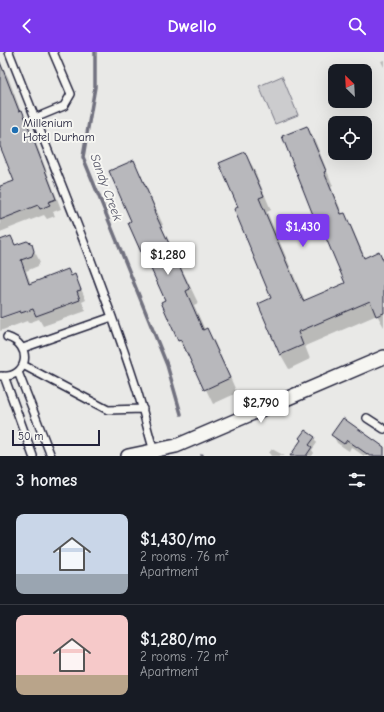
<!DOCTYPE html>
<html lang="en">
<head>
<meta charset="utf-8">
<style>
	body { margin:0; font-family:"Comic Neue",sans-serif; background:#20242c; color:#f1f3f6; height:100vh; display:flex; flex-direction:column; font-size:15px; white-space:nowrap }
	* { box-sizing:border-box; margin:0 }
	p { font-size:13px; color:#9ea1a6 }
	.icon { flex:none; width:22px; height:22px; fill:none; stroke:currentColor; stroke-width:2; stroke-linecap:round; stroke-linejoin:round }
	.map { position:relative; height:404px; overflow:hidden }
	.panel { display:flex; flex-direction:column; background:#171b24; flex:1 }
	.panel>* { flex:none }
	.needle { width:26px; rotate:336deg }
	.controls { position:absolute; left:328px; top:12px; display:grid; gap:8px }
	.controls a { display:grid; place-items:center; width:44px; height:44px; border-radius:8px; background:#171b24; box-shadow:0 4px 16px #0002; font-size:20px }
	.scale { position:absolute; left:12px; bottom:10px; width:88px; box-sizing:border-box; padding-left:4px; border:2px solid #22223b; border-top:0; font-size:11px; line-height:14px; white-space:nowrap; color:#22223b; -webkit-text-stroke:3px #f6f6f2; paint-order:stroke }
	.price { position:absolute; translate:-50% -34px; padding:0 9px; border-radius:4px; background:#fff; color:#222; font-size:13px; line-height:26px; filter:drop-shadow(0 1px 2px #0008) }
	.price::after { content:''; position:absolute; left:50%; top:24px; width:12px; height:9px; margin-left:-6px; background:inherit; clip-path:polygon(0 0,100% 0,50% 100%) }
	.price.selected { background:#7c3aed; color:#fff }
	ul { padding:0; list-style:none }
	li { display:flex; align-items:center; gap:12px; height:100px; padding:0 16px }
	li+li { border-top:1px solid #363941 }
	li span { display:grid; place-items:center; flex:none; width:112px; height:80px; border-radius:8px; color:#555 }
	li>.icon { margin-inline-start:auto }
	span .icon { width:48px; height:48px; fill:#fffc; stroke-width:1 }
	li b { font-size:17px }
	h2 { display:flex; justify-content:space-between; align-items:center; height:48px; padding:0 16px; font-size:17px }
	header { display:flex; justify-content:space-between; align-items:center; height:52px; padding:0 16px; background:#7c3aed; color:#fff; font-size:18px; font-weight:600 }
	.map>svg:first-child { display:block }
	.green { fill:#ccccce; stroke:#777784 }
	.shadow { fill:#0003 }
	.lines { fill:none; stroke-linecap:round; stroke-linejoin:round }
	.stream { stroke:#71717f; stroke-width:3.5 }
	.building { fill:#b8b8bc; stroke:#22223b }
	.service-casing { stroke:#22223b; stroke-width:10 }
	.minor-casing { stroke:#22223b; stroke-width:16 }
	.service { stroke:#f6f6f2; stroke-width:7 }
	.minor { stroke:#f6f6f2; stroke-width:13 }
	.poi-dot { fill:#1f6fb2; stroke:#f6f6f2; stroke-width:1.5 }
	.labels { text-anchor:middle; stroke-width:4; stroke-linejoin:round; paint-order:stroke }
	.poi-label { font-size:12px; fill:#22223b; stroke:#f6f6f2; text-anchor:start }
	.water-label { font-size:13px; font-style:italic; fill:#565668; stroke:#f6f6f2 }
</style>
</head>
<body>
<header><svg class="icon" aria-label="back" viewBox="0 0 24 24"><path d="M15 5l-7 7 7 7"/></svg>Dwello<svg class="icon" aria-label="search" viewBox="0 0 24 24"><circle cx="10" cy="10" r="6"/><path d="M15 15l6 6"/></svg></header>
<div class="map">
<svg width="384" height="404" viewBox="0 0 384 404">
	<rect width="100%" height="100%" fill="#e9e9e7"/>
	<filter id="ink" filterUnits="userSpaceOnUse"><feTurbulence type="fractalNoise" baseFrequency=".025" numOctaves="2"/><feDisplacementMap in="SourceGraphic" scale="8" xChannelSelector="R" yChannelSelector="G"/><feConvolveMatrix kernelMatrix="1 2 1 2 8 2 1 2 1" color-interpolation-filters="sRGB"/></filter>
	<g filter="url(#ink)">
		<path class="green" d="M282,24L298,63L275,72L259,34Z"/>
		<path class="shadow" d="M384,8V15L381,9Z
			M2,14L8,25L21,60L28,70L61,157L53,160L55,164L47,167L44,163L0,180V135L15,129L0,91V15Z
			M307,75L315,89L333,134L331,135L343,163L344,162L352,176L365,206L379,200L384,209V275L377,263L305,294L310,307L289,317L281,303L259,252L273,247L240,156L244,101L253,115L271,158L267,160L305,250L346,232L327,186L318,172Z
			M133,109L141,123L163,173H161L198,251L194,253L205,278L207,277L215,291L237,341L213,352L189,302H187L179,288L166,249L129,171L132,170Z
			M11,185L16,194L31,193L37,204L40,210L38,214L26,219L31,232L75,223L86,248L82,250L86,259L43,274L39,267L28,271L27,269L0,279V267L25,258V256L0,265V189Z
			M333,383L384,397V404H364L351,395L349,399L337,391Z
			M314,386L317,391L312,398L314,401L312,404H291Z
			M272,397L285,404H271L269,401Z"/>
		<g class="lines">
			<path class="stream" d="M95,0V35L83,105L167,313L181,362
				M202,403V404"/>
		</g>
		<path class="building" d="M0,10L19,59L22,58L56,147L48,150L50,153L40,157L38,153L0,168V134L14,129L0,94Z
			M307,74L326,119L324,120L341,162L345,161L364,206L379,199L384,210V261L376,264L370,249L298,280L303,293L280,303L258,252L271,246L234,157L238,155L219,111L245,100L264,144L259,146L303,249L345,231L320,172L317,173L282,84Z
			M134,108L156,159H154L190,237L186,239L203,278L207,276L230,326L204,338L181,288L178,289L161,250L165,248L147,208L145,209L128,171L131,169L109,119Z
			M11,184L15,193L27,189L32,192L34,199L32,204L21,208L29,232L68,217L71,224L75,222L81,238L77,239L80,248L36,264L33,257L21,261L20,259L0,266V188Z
			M343,366L384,395V404H370L347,388L344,392L331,383Z
			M305,378L315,385L309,393L312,395L306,404H290L301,388L299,386Z"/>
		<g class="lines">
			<defs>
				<path id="service" d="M9,0C52,110 98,219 135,332C143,355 147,379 155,402
					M35,66L64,54L71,42L53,0
					M23,296L112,265
					M23,313L108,358L143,357
					M18,320L51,404
					M1,324C28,327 34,293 7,285
					M4,324L33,404
					M367,366L384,377"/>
				<path id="minor" d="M128,404L176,394L384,305"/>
			</defs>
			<use href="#service" class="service-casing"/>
			<use href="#minor" class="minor-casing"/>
			<use href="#service" class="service"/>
			<use href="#minor" class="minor"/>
		</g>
	</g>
	<circle class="poi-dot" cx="15" cy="78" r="4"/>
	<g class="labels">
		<g class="poi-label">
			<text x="23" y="75">Millenium<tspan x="23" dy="14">Hotel Durham</tspan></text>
		</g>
		<g class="water-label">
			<text transform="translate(107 135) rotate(70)" y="5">Sandy Creek</text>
		</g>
	</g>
</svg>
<div class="controls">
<a><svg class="needle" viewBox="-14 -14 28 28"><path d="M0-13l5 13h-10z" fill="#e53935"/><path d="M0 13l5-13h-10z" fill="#9ea1a6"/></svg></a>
<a><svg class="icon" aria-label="locate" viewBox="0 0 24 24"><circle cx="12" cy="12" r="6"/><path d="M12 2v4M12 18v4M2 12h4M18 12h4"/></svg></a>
</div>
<div class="scale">50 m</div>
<b class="price selected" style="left:303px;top:196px">$1,430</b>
<b class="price" style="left:168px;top:224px">$1,280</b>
<b class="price" style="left:261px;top:372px">$2,790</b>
</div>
<section class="panel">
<h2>3 homes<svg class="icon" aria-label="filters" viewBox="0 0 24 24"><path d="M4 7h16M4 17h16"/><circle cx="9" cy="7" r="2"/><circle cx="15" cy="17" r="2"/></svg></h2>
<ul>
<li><span style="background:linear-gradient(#c9d6e8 75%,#9aa5b1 0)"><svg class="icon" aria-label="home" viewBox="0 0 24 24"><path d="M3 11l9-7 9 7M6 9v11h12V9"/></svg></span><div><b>$1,430/mo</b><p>2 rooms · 76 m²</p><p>Apartment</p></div></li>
<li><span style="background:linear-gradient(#f6c9c9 75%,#b9a48a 0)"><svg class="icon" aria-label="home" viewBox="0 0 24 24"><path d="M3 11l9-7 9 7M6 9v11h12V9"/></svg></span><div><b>$1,280/mo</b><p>2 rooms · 72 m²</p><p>Apartment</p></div></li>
</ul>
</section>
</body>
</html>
